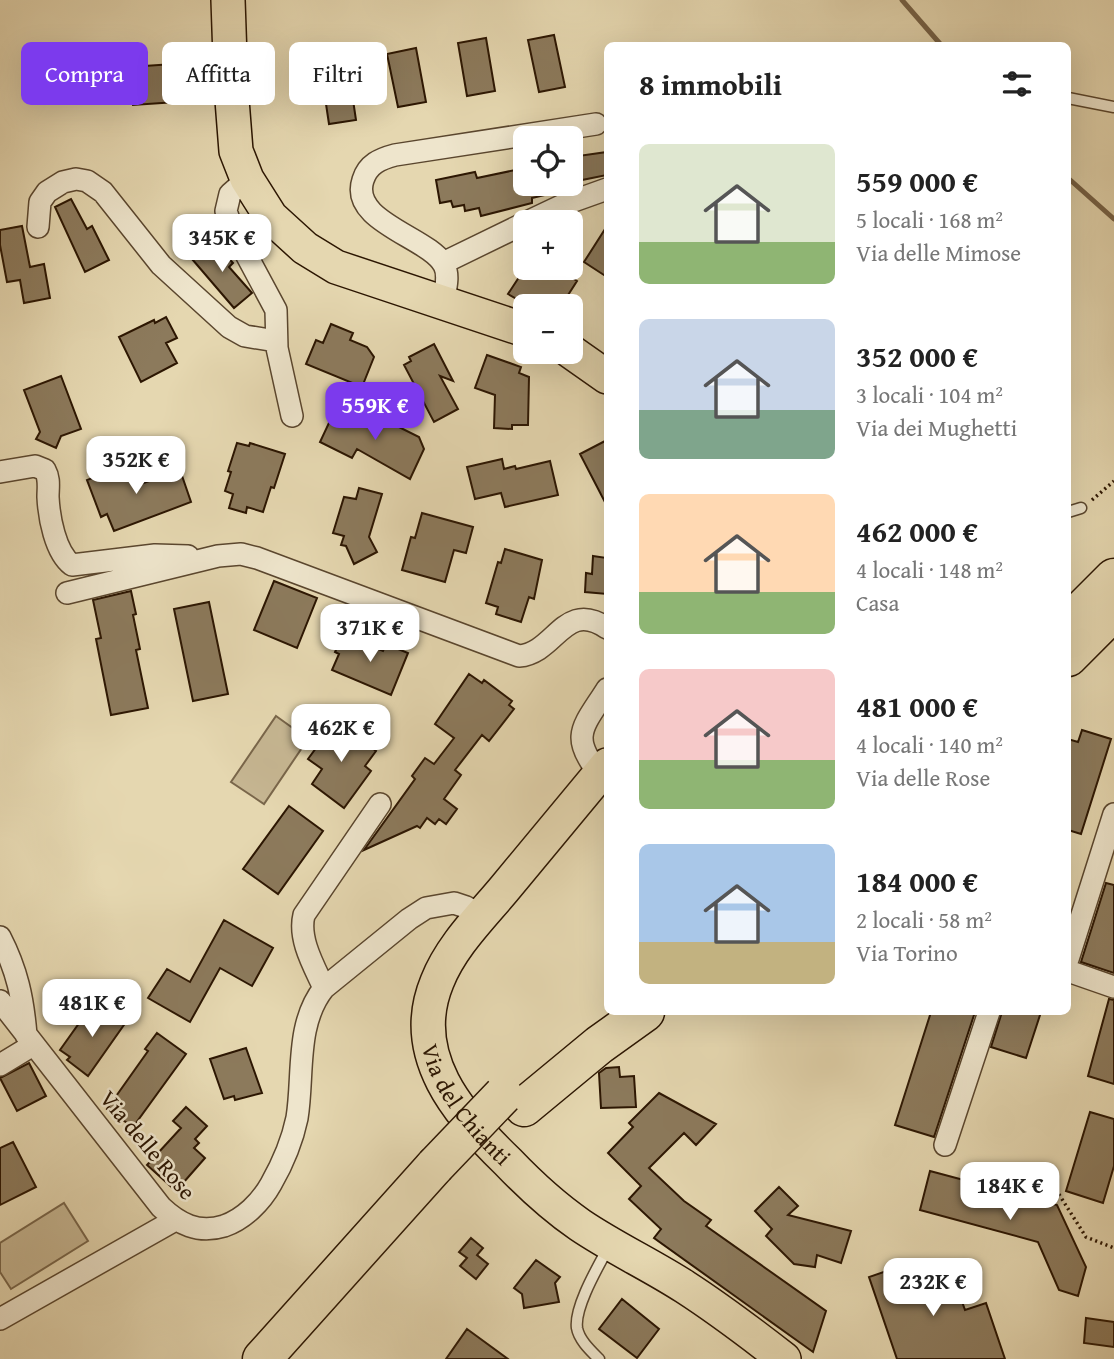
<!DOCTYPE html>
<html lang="it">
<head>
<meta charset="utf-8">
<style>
	body { margin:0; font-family:"Gentium Book Plus",serif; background:#f2f2f2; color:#222; height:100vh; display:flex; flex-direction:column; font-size:26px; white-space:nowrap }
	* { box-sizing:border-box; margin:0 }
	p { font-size:23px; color:#767676 }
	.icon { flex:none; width:38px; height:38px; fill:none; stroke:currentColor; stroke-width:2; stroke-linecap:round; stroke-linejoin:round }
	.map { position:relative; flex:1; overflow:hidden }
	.details { position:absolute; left:604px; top:42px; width:467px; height:973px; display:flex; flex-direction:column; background:#fff; border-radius:10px; box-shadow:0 7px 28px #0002 }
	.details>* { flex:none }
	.hud { position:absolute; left:21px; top:42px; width:478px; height:63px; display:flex; gap:14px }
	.tools { position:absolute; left:513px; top:126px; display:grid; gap:14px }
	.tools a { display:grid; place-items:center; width:70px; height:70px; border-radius:10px; background:#fff; box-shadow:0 7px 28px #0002; font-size:35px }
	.price { position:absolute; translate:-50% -60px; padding:0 16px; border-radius:14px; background:#fff; color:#222; font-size:23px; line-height:46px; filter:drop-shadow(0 2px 4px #0008) }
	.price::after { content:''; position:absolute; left:50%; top:42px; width:21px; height:16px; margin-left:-10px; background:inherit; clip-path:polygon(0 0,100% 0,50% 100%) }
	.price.selected { background:#7c3aed; color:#fff }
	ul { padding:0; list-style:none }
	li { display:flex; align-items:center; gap:21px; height:175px; padding:0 35px }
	li span { display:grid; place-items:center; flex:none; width:196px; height:140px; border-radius:10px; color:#555 }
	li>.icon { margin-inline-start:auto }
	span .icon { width:84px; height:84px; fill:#fffc; stroke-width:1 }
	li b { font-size:30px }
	h2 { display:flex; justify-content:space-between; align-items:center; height:84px; padding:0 35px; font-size:30px }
	.pill { padding:0 24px; border-radius:10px; background:#fff; box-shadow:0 7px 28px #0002; font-size:24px; line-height:63px }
	.pill.selected { background:#7c3aed; color:#fff }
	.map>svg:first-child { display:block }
	.green { fill:#c6b692; stroke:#79664a; stroke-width:2 }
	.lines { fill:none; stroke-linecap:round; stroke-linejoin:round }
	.stream { stroke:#756247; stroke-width:5 }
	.building { fill:#8c7a5c; stroke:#2c1602; stroke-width:2 }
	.service-casing { stroke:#5a462e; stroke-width:13 }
	.minor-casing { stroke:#5a462e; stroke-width:24 }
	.primary-casing { stroke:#2c1602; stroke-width:36 }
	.motorway-casing { stroke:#2c1602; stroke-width:41 }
	.path { stroke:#2c1602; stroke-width:3.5; stroke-dasharray:2 3.5; stroke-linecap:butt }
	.service { stroke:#eee5cc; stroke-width:10 }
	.minor { stroke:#eee5cc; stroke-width:21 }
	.primary { stroke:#e5d7b0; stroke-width:33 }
	.motorway { stroke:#e5d7b0; stroke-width:38 }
	.motorway-bridge-casing { stroke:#2c1602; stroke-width:41; stroke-linecap:butt }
	.motorway-bridge { stroke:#e5d7b0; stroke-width:38 }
	.labels { text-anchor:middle; stroke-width:5; stroke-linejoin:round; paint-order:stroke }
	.street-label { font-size:23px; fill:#2c1602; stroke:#eee5cc }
</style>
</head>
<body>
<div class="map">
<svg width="1114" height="1359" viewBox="0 0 1114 1359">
	<rect width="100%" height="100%" fill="#e5d7b0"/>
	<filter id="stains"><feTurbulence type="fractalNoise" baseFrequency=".00286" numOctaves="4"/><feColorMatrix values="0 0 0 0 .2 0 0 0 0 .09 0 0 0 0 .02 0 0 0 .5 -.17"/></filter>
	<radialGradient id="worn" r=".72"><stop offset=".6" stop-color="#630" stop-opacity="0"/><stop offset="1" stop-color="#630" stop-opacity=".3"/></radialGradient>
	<path class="green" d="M276,716L308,739L264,804L231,782Z
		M64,1203L88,1241L11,1289L0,1272V1243Z"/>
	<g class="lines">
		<path class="stream" d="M902,0L942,46
			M1068,178L1114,219"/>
	</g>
	<path class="building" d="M554,35L565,87L539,92L528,40Z
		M486,38L495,91L467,96L458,43Z
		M416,48L426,102L398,107L387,54Z
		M347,60L356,120L329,124L320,64Z
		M173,64L176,102L133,105L130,67Z
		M607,152V175L582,180L578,156Z
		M525,168V184H565L566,190L532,198V203L481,216L479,208L465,211L464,205L453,207L451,201L440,203L436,180L475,172L477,178Z
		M71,199L87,229L92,226L109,260L85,272L55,207Z
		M22,226L30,267L44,264L50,298L24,303L20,280L7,282L0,245V230Z
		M607,226V277L584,262Z
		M212,240L233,263L229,267L252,293L234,308L192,259Z
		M525,268H556L577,281L561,306H529L508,294Z
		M166,317L177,338L166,343L177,363L141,382L119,337L154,320L155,323Z
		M331,324L353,333L350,340L367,347L374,357L362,387L306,364L316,340L323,343Z
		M434,344L453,381L440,376L458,409L434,422L404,365L411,361L409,357Z
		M487,355L521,367L519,373L529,377L528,425H512V429L494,428L495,395L475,388Z
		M61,376L81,429L61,436L56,448L36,439L40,432L24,390Z
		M335,410L351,418L353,414L381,428L385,420L419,437L424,449L410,479L357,449L352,458L320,442Z
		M607,440V506L580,454Z
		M237,443L249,446L250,443L285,454L274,488L271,487L263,512L247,507L246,513L229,508L233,494L225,491L231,472L228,471Z
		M502,459L504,469L515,466L516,469L550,461L558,495L505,507L501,493L475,499L467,467Z
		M124,466L126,473L132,471L138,485L180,470L191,502L114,531L107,514L101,517L87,480Z
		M359,488L382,494L369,537L377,552L354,564L346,546L341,545L344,536L333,533L344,497L356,499Z
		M422,513L473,527L466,553L454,550L445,582L402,570L411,537L415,538Z
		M505,549L542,560L534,599L529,597L521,622L496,614L498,607L486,603L498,562L501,563Z
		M593,556L607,558V594L585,592L586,573L592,574Z
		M274,581L317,598L297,648L254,630Z
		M131,591L136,614L133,615L140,649L136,650L148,708L111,715L96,639L101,638L93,600Z
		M209,602L228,694L193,701L174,609Z
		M343,634L383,651L386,644L408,653L391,695L332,670L339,654L335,652Z
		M469,674L482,683L484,680L512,701L509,705L514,709L489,741L482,735L455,770L461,775L444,799L457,809L446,824L439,819L435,824L427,818L420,828L417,826L364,850L415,779L412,776L425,758L434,764L454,738L435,724Z
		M336,721L376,751L365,766L371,771L344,808L312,784L322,769L308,759Z
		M1082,730L1111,739L1081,834L1068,830V739L1078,742Z
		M289,806L323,831L278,894L243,869Z
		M1106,883L1114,885V973L1081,962Z
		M224,920L273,948L252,986L220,968L190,1022L148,998L167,969L190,982Z
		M1109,999L1114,1000V1084L1088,1076Z
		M100,1004L126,1022L88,1076L67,1060L70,1057L60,1050L87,1012L92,1015Z
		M931,1012H975L934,1137L895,1125Z
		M1002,1012H1041L1026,1058L991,1047Z
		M157,1033L186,1054L133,1127L107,1109L148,1051L145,1049Z
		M246,1048L262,1093L235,1100L234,1096L224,1099L210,1059Z
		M29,1063L46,1096L17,1111L0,1078Z
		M619,1067L620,1077L634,1076L636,1107L601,1108L599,1073L606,1068Z
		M659,1093L716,1124L696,1145L684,1133L649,1168L684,1201L711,1220L706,1226L826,1311L813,1352L654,1238L661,1229L629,1199L641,1186L608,1153L633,1127L629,1123Z
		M186,1107L207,1126L195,1139L199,1143L194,1148L205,1158L176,1191L147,1165L181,1128L173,1121Z
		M1090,1112L1114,1119V1166L1103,1203L1066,1191Z
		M13,1142L36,1187L0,1205V1148Z
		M930,1171L1057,1205L1086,1267L1078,1296L1059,1290L1038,1242L920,1210Z
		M779,1187L798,1206L788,1215L851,1231L841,1263L817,1255L815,1267L794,1264L766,1236L772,1229L755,1211Z
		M471,1238L483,1248L477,1255L488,1264L476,1279L460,1266L467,1258L459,1252Z
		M536,1260L560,1277L555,1283L559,1302L524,1308L522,1294L514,1288Z
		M913,1262L919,1281L951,1270L965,1310L986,1303L1005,1359H897L869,1277Z
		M622,1299L659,1329L637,1358L599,1329Z
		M1086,1318L1114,1322V1347L1084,1343Z
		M467,1329L508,1359H446Z"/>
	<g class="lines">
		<defs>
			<path id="service" d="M1068,98L1114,107
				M1068,512L1081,508
				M599,1359C591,1351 579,1340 577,1328C574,1307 599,1265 609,1246"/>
			<path id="minor" d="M247,179L230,194L226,211L232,228L276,310L277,348L292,416
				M527,222L565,204L607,189
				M38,227L40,202L47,192L63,182L76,179L87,181L103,192L161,265L229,327L245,336L276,341
				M443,263L525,223
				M443,303C445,291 450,276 444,265C429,237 349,222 363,180C368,164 380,159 395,155L596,124
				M0,472L35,466L45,470C50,479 48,487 48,497C49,517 55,552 72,565L155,555L188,556
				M67,593L218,556L241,554L257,558L519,656C556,653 564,599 607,628
				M600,774C568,736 584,726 607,689
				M0,937C17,970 23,998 26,1035
				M1068,959L1114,814
				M1068,971L1114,987
				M324,988C314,966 298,939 304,915L380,804
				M0,1001L161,1207C179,1224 198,1234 224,1226C244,1219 261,1202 271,1184C283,1163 292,1142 297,1118C304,1076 295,1024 324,988L409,919L426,908L454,903L466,907L482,916
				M0,1065L33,1045
				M945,1145L989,1012
				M0,1319L175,1220"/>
			<g id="primary">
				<path d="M228,0L231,87L236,151L247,179L271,217L305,248L336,267L525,330"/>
				<path d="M570,351L607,377"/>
				<path id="s1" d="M607,765C573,806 539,847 505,888C481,917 451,946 437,982C407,1055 459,1115 508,1162C530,1185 554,1207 580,1225C614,1248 651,1265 685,1287C719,1309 752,1334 784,1359"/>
			</g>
			<path id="motorway" d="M1068,624L1114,578
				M1068,657L1111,614
				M524,1107L599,1045L645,1012
				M262,1359L435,1166"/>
		</defs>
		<use href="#service" class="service-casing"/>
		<use href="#minor" class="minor-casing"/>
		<use href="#primary" class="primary-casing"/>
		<use href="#motorway" class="motorway-casing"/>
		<path class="path" d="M1092,500L1114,481
			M1053,1185L1086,1237L1114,1248"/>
		<use href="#service" class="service"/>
		<use href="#minor" class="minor"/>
		<use href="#primary" class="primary"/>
		<use href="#motorway" class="motorway"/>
		<defs>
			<path id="motorway-bridge" d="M435,1166L503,1095"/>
		</defs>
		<use href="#motorway-bridge" class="motorway-bridge-casing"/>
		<use href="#motorway-bridge" class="motorway-bridge"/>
	</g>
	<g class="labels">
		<g class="street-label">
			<text dy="8" stroke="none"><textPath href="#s1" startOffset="411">Via del Chianti</textPath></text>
			<text transform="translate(148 1145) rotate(50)" y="8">Via delle Rose</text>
		</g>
	</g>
	<rect width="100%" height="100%" filter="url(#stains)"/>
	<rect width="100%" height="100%" fill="url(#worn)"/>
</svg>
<div class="tools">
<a><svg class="icon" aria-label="locate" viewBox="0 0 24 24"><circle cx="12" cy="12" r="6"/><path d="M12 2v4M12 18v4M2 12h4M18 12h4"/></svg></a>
<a>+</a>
<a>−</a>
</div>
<b class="price" style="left:222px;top:274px">345K €</b>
<b class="price selected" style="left:375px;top:442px">559K €</b>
<b class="price" style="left:136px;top:496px">352K €</b>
<b class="price" style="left:370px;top:664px">371K €</b>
<b class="price" style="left:341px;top:764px">462K €</b>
<b class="price" style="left:92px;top:1039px">481K €</b>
<b class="price" style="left:1010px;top:1222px">184K €</b>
<b class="price" style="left:933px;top:1318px">232K €</b>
<div class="hud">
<a class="pill selected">Compra</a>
<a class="pill">Affitta</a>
<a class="pill">Filtri</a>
</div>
<section class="details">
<h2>8 immobili<svg class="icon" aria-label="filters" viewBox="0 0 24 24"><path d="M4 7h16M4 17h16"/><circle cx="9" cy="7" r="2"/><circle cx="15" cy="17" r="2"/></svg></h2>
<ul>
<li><span style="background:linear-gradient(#dfe7d0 70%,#8fb573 0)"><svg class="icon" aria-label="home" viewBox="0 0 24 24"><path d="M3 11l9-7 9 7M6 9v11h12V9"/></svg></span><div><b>559 000 €</b><p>5 locali · 168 m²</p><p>Via delle Mimose</p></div></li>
<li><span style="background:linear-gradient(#c9d6e8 65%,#7fa58c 0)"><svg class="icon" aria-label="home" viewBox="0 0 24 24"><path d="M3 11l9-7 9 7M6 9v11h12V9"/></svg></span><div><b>352 000 €</b><p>3 locali · 104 m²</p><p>Via dei Mughetti</p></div></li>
<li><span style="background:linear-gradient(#ffd9b3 70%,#8fb573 0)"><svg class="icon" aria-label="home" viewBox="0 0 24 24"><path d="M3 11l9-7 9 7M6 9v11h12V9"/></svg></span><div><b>462 000 €</b><p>4 locali · 148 m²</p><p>Casa</p></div></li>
<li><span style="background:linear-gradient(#f6c9c9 65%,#8fb573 0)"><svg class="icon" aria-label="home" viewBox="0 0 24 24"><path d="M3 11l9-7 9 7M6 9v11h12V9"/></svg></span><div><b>481 000 €</b><p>4 locali · 140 m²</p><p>Via delle Rose</p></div></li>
<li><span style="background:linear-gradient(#a9c7e8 70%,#c2b280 0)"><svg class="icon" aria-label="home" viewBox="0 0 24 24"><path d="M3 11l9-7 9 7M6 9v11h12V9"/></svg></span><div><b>184 000 €</b><p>2 locali · 58 m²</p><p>Via Torino</p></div></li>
</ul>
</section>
</div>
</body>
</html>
